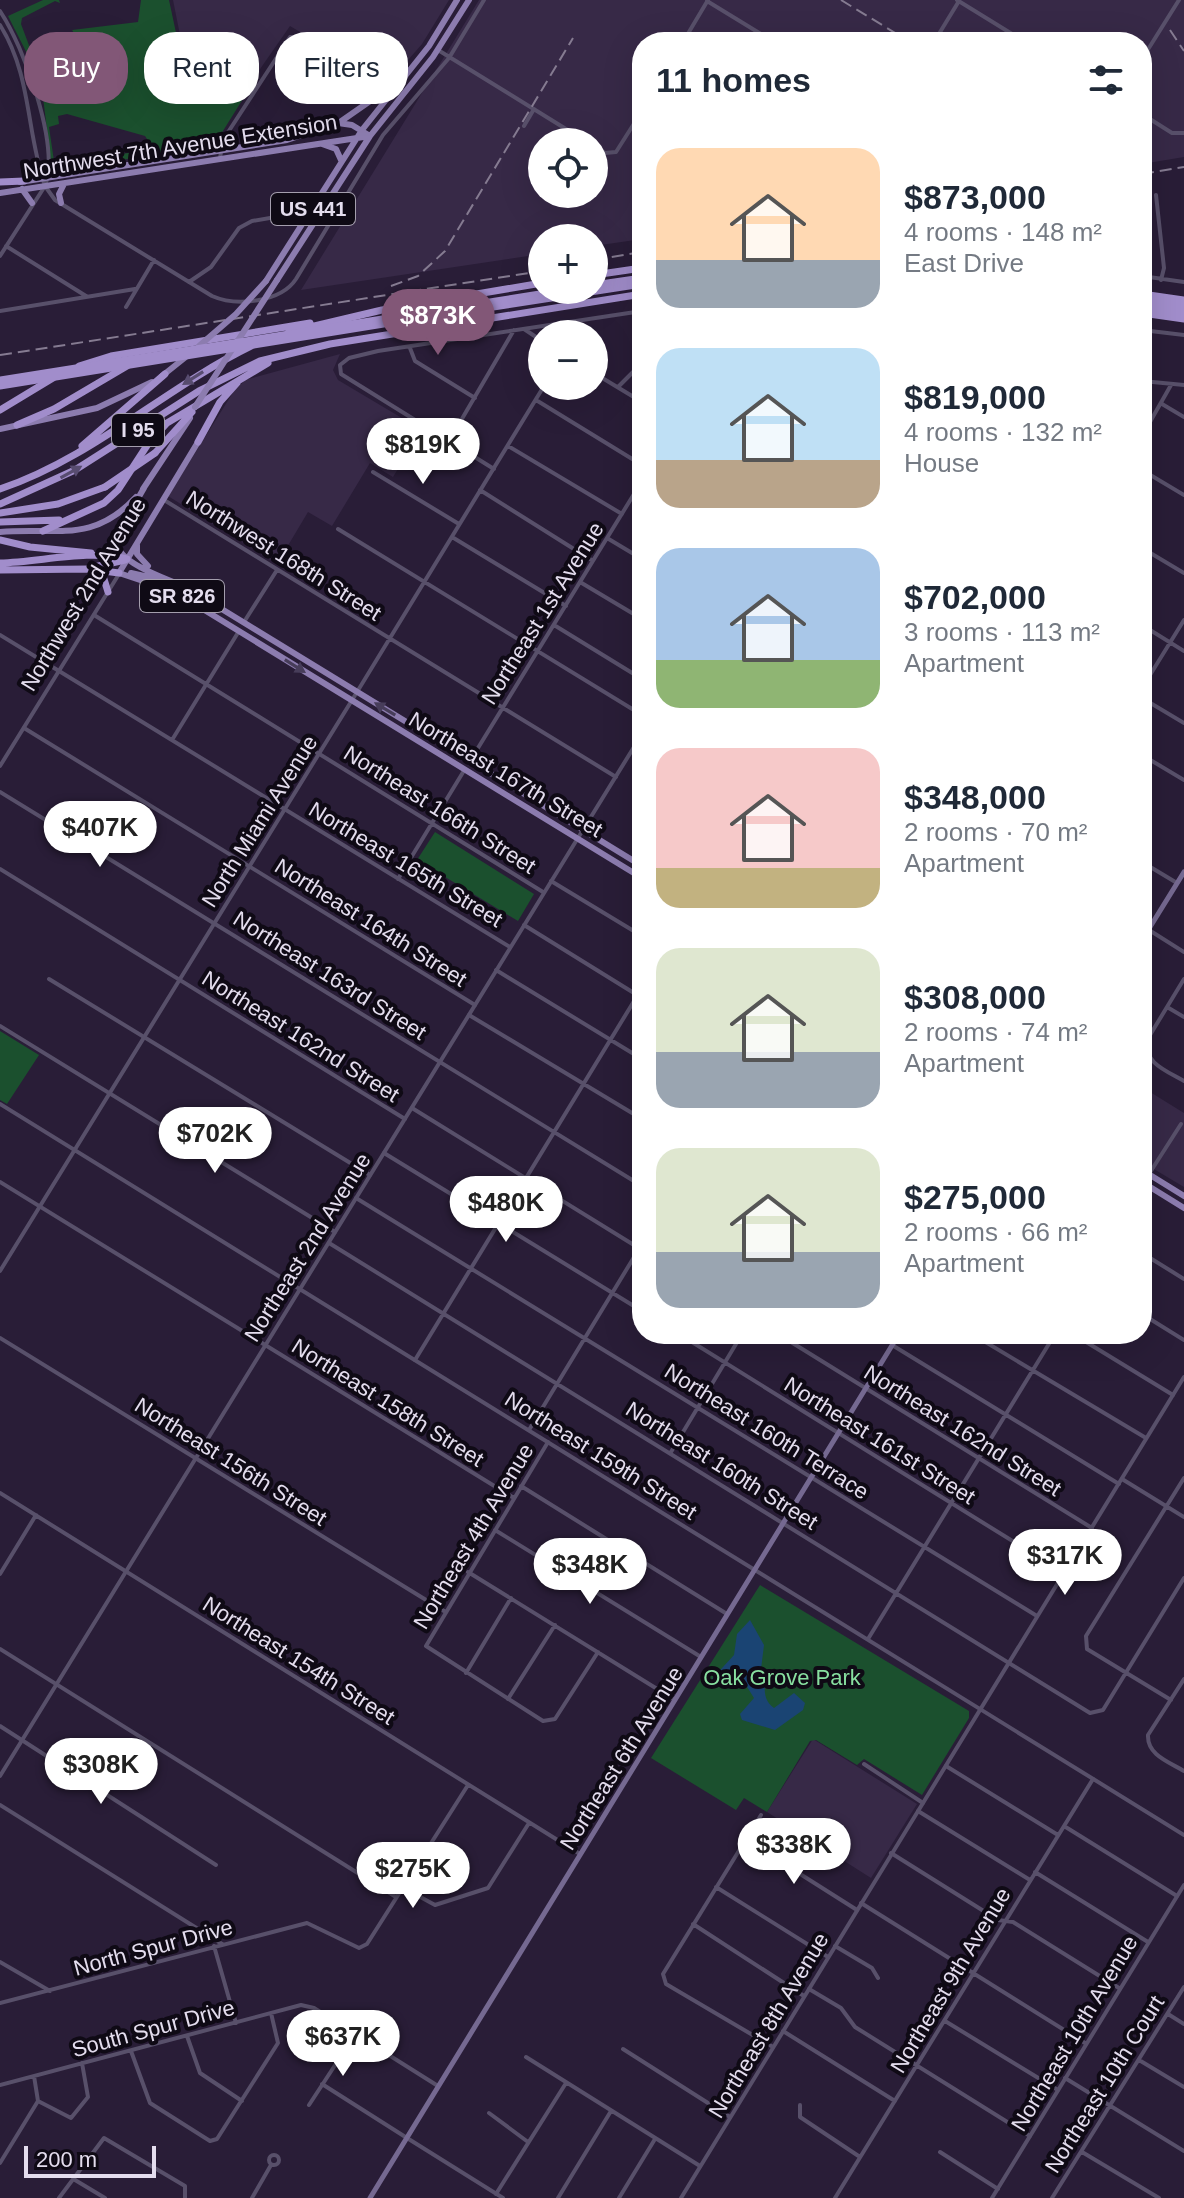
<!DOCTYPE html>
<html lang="en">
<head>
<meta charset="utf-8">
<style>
	body { margin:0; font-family:Helvetica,sans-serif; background:#f6f6f7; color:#1f2937; height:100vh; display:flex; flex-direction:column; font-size:30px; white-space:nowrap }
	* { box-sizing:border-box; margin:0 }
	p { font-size:26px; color:#747a83 }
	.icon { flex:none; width:44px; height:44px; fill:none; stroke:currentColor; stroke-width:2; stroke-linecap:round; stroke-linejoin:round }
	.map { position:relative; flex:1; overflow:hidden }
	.panel { position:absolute; left:632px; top:32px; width:520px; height:1312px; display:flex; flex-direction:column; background:#fff; border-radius:32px; box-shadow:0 8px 32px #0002 }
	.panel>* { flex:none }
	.banner { position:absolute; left:24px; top:32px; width:488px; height:72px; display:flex; gap:16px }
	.tools { position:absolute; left:528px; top:128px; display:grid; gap:16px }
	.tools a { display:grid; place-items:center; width:80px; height:80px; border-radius:50%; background:#fff; box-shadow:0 8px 32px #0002; font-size:40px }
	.scale { position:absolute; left:24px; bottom:20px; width:132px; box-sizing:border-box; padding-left:8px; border:4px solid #e4ddee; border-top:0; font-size:22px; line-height:28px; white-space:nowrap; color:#e4ddee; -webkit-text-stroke:6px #0f0a15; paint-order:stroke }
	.price { position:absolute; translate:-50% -68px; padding:0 18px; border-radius:28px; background:#fff; color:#222; font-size:26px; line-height:52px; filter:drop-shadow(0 2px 4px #0008) }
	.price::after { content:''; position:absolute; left:50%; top:48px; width:24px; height:18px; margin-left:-12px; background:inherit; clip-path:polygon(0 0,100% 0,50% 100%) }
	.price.current { background:#825777; color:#fff }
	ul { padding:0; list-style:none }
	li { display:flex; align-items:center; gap:24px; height:200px; padding:0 24px }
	li span { display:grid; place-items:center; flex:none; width:224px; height:160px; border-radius:24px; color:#555 }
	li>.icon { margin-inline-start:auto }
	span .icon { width:96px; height:96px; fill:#fffc; stroke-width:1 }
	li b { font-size:34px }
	h2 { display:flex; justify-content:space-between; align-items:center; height:96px; padding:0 24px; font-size:34px }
	.tag { padding:0 28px; border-radius:32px; background:#fff; box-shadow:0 8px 32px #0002; font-size:28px; line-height:72px }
	.tag.current { background:#825777; color:#fff }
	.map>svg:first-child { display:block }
	.built { fill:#372947; fill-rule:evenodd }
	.green { fill:#1b502e; fill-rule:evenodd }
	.water { fill:#1a4473 }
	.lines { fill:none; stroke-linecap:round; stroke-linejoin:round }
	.minor { stroke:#58506a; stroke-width:4 }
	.tertiary { stroke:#58506a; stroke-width:4 }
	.secondary { stroke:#756991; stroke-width:5 }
	.primary { stroke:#8c7caf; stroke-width:6 }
	.motorway { stroke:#a18dcb; stroke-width:7 }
	.rail { stroke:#857b91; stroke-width:2; stroke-dasharray:12 6; stroke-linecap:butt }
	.primary-bridge { stroke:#8c7caf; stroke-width:6 }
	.motorway-bridge { stroke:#a18dcb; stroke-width:7 }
	.oneway { fill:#584c70 }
	.oneway2 { fill:#473d5a }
	.labels { text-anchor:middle; stroke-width:8; stroke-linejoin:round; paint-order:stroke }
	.shield { fill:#0f0a15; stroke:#a49ead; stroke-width:2 }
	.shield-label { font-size:20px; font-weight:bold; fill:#e4ddee }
	.street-label { font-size:22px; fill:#e4ddee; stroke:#0f0a15 }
	.park-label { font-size:22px; fill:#88dfa0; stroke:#0f0a15 }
</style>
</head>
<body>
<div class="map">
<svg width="1184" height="2198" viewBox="0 0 1184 2198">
	<rect width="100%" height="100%" fill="#291d37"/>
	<path class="built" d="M173,0H449L422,44L387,84L290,26L258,72L189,80Z
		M479,0H1184V157L1142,164V42H642V239L594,246V238H542V254L301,290ZM542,142H594V194H542Z
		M340,354L333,370L338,380L422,430L393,477L370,463L332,526L308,512L277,564L168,496L234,391L245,380Z
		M1142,1087L1184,1113V1187L1142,1162Z
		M813,1739L917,1804L871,1878L767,1812Z"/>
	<path class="green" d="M43,0H59L60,3L55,1L22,18L21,24L30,48L35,52L52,45L59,55L74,33L72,30L138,22L141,0H169L187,84L224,80L246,94L213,147L57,169L51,162L41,81L8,16ZM99,33L101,36C82,54 69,77 68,104H63L65,87L58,84L66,60L81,38L85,40ZM67,114L145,136L151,145L147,150L59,164L54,161L49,127L59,124L58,116Z
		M435,832L534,894L518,921L417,860Z
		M0,1031L39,1055L7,1104L0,1100Z
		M760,1585L969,1711V1718L922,1795L864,1759L857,1765L816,1740L810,1741L767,1812L744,1798L736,1810L651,1758Z"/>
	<path class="water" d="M750,1620L764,1645L761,1669L765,1675C765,1687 762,1700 774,1708L794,1693L805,1703L803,1710L775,1730L742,1720L740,1714L754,1698L744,1682L721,1686L712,1679L734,1655L737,1634Z"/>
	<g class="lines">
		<path class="minor" d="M957,0L1025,42
			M707,1L774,42
			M683,42L708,0
			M934,42L959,1
			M438,50L587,142
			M1142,59L1179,0
			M1142,114L1172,133H1184
			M524,126L534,109
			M594,146L605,153L616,152L642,111
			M220,158L223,140L290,37H297L387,90
			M1156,195L1164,268L1161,280
			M6,246L86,296
			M0,256L45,186L55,200L212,296C237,307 281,302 296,279L383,135L449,58L484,0
			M1142,276L1184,282
			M189,282L211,267L239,228L252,221L293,214
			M126,307L154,260
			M0,311L135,289
			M524,329L542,341
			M1142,330L1184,335
			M410,348L415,361L475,398
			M594,373L642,402
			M1142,381L1184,385
			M618,387L642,363
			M536,400L642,465
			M1162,404L1184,417
			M1142,436L1171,385
			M449,441L514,330
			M508,446L622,514
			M494,469L341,374L340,365L349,358L378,351L642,311
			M1142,470L1184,495
			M373,472L459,524
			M480,490L593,561
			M164,500L616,777
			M338,529L642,715
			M452,537L566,606
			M607,538L642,559
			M1142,548L1184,573
			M580,582L642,619
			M94,615L543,892
			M244,622L277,570
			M554,625L642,679
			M1142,625L1184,651
			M59,671L510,947
			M1142,688L1184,620
			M357,692L544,386
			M1142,698L1184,723
			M24,728L475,1005
			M172,740L239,631
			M1142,755L1184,780
			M470,761L642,481
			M1142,789L1144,791
			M0,792L642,1186
			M1142,862L1177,883
			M0,869L405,1119
			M398,879L465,769
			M551,881L642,936
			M524,925L642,998
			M1149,930L1184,952
			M496,970L642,1059
			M49,979L370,1175
			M1184,979L1147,1040C1143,1063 1167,1071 1184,1081
			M1167,1007L1184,1017
			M469,1015L642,1119
			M0,1026L335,1232
			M412,1108L642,1250
			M384,1153L642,1311
			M1149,1174L1181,1124
			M0,1182L514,1498
			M356,1198L1037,1616
			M329,1243L1090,1713L1103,1710L1184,1578
			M1142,1253L1184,1279
			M1142,1314L1184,1340
			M679,1334L1064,1573
			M778,1334L1092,1528
			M886,1334L895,1340
			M972,1334L1146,1438
			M1073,1334L1173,1395
			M0,1338L444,1611
			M892,1345L1119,1484
			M415,1360L642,988
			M529,1430L642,1244
			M548,1442L426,1646L543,1721L555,1719L598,1652
			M671,1452L742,1334
			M1122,1479L1184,1517
			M521,1486L727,1614
			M0,1493L580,1854
			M495,1530L701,1657
			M468,1572L675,1700
			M0,1574L36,1515
			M868,1639L1055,1334
			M0,1649L396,1897
			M466,1673L511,1598
			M1184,1679L1148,1735C1147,1755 1169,1762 1184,1771
			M508,1699L555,1625
			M1171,1700L1087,1649L1086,1636L1184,1478
			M0,1726L216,1865
			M864,1764L923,1803
			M946,1766L1058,1835
			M0,1805L222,1944
			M918,1811L1030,1880
			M761,1815L663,1974L666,1984L773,2047
			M1064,1826L1177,1896
			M745,1839L857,1910
			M891,1853L998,1920L1013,1922L1119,1988
			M1035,1872L1148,1942
			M402,1887L435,1905L488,1888L529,1823
			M716,1887L828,1957
			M861,1903L1085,2043
			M693,1924L804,1996
			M214,1946L236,2023
			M835,1946L872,1968L878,1978
			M0,1962L50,1991
			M809,1989L841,2008L855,2027L1030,2136
			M0,2003L307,1923L359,1948L367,1944L468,1785
			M1168,2014L1184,2024
			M945,2021L1058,2090
			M783,2031L895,2101
			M187,2036L200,2073L242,2101
			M623,2049L730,2117
			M131,2051L150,2103L210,2141L217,2139L278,2043L271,2013
			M526,2057L700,2166
			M1139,2060L1184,2087
			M34,2076L38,2101L71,2118L88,2097L82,2063
			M1065,2078L1184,2151
			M322,2084L407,2138
			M0,2085L301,2005L314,2008L438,2086
			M309,2105L343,2053L360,2037
			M800,2105V2117L860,2157
			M489,2113L528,2142
			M940,2152L998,2189
			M1082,2152L1159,2198
			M269 2160a5 5 0 1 1 10 0a5 5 0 1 1-10 0Z
			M0,2163L38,2101
			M75,2180L105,2198
			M496,2194L566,2083
			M59,2198L104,2138L185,2186V2198
			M252,2198L271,2165
			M558,2198L611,2111
			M619,2198L655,2139
			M835,2198L1093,1779
			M1052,2198L1184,1987"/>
		<path class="tertiary" d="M0,11C24,47 60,145 45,186
			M0,25C32,76 26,132 45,186
			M0,635L59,671
			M0,766L119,574
			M0,1104L1184,1835
			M0,1271L357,692
			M0,1776L642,734
			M407,2138L503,2198
			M681,2198L1184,1377
			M992,2198L1184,1885"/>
		<path class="secondary" d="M1142,940L1184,872
			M370,2198L899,1334"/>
		<path class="primary" d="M340,122L396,83
			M322,144L336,149L341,160
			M48,163L61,174
			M20,182L287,140L338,123L352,125L370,136
			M22,189L32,203
			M0,193L370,136
			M61,203L59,194L64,184
			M277,280L370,136L433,57L469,0
			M266,281L362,130L429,46L457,0
			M162,376L187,356
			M0,429L97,408L152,382
			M144,488L115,538C116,565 168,578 189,589L642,866
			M143,489L190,418
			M0,532C56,527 93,544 136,497
			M137,545V554L148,566
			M119,573L161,587L193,603L642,878
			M119,573L198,442
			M131,573L166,581
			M1142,1170L1184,1196
			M1142,1182L1184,1208"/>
		<path class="motorway" d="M0,182L24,181
			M594,275L642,268
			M594,285L642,278
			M1142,294L1184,300
			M1142,300L1184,306
			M1142,307L1184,312
			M1142,313L1184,319
			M395,317L565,290
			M396,322L642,284
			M289,332L382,310L542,283
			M79,366L111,356L310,323
			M0,410L53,378
			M17,425L54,409L127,366
			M198,442L220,402L237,383
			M82,446L165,374
			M155,453L192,412
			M0,489C92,458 165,388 251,346
			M0,504L75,470L199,391L260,361L330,344L642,294
			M0,513L58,504L105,487
			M0,522L59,520
			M43,531L104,503L118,490L148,444L167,423L268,363
			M0,540L30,547L91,553
			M0,563C41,562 89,549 127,559
			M94,567L125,560
			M0,570L88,569L119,573
			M90,570L104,579L108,592"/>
		<path class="rail" d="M841,0L910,42
			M1170,30L1184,51
			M1142,174L1184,167
			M594,260L642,252
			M391,286L418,276L445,251L573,38
			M0,355L542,271"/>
		<path class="primary-bridge" d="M199,346L236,314L266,281
			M195,407L277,280"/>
		<path class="motorway-bridge" d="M0,380L395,317
			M0,386L396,322
			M105,487L155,453"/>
	</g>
	<defs><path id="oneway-solid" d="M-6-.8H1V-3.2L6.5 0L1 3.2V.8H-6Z" transform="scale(2)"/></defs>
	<g class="oneway">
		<use href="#oneway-solid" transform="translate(193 378) rotate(148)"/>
		<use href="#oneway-solid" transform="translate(71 472) rotate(-29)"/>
	</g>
	<g class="oneway2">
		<use href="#oneway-solid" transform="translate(295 666) rotate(32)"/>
		<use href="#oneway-solid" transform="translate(385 709) rotate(-149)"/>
	</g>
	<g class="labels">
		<g class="shield">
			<rect x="271" y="193" width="84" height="32" rx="6"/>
			<rect x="112" y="414" width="52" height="32" rx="6"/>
			<rect x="140" y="580" width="84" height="32" rx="6"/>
		</g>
		<g class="shield-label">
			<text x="313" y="216">US 441</text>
			<text x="138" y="437">I 95</text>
			<text x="182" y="603">SR 826</text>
		</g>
		<g class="street-label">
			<text transform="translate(180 146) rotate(-9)" y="8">Northwest 7th Avenue Extension</text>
			<text transform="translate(284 555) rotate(32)" y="8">Northwest 168th Street</text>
			<text transform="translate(83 594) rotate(-59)" y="8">Northwest 2nd Avenue</text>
			<text transform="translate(542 613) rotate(-58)" y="8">Northeast 1st Avenue</text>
			<text transform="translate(506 774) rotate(31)" y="8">Northeast 167th Street</text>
			<text transform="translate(440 809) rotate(32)" y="8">Northeast 166th Street</text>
			<text transform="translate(259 821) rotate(-58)" y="8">North Miami Avenue</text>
			<text transform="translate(406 864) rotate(31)" y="8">Northeast 165th Street</text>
			<text transform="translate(371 922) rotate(32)" y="8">Northeast 164th Street</text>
			<text transform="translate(330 975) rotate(32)" y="8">Northeast 163rd Street</text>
			<text transform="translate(301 1036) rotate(32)" y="8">Northeast 162nd Street</text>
			<text transform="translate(307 1247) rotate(-58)" y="8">Northeast 2nd Avenue</text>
			<text transform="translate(388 1402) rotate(32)" y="8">Northeast 158th Street</text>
			<text transform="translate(963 1430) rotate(32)" y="8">Northeast 162nd Street</text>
			<text transform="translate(767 1431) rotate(32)" y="8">Northeast 160th Terrace</text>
			<text transform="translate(880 1440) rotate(32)" y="8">Northeast 161st Street</text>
			<text transform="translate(601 1455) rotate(32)" y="8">Northeast 159th Street</text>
			<text transform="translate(231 1461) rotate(32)" y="8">Northeast 156th Street</text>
			<text transform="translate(722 1465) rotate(32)" y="8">Northeast 160th Street</text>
			<text transform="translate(473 1536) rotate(-59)" y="8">Northeast 4th Avenue</text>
			<text transform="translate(299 1660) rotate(32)" y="8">Northeast 154th Street</text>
			<text transform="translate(621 1758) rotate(-58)" y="8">Northeast 6th Avenue</text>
			<text transform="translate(153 1947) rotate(-15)" y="8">North Spur Drive</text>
			<text transform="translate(950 1980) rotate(-59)" y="8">Northeast 9th Avenue</text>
			<text transform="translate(768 2025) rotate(-59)" y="8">Northeast 8th Avenue</text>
			<text transform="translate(153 2028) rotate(-15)" y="8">South Spur Drive</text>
			<text transform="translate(1074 2033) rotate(-59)" y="8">Northeast 10th Avenue</text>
			<text transform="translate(1104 2084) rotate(-58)" y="8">Northeast 10th Court</text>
		</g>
		<g class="park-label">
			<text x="782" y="1685">Oak Grove Park</text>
		</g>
	</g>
</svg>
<div class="tools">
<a><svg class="icon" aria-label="locate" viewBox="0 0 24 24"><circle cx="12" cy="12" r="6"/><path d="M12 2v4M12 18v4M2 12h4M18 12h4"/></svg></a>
<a>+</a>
<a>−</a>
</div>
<div class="scale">200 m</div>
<b class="price current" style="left:438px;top:357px">$873K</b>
<b class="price" style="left:423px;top:486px">$819K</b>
<b class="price" style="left:100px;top:869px">$407K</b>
<b class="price" style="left:215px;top:1175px">$702K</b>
<b class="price" style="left:506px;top:1244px">$480K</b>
<b class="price" style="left:1065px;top:1597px">$317K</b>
<b class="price" style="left:590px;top:1606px">$348K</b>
<b class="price" style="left:101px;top:1806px">$308K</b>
<b class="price" style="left:794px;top:1886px">$338K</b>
<b class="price" style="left:413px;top:1910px">$275K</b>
<b class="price" style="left:343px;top:2078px">$637K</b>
<div class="banner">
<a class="tag current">Buy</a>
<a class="tag">Rent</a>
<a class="tag">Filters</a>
</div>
<section class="panel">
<h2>11 homes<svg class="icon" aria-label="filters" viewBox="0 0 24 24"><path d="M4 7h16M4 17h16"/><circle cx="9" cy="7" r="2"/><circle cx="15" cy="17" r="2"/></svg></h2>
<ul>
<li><span style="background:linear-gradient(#ffd9b3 70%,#9aa5b1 0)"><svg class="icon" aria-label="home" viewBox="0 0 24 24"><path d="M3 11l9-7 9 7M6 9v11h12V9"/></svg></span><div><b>$873,000</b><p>4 rooms · 148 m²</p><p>East Drive</p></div></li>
<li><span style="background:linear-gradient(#bfe0f5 70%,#b9a48a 0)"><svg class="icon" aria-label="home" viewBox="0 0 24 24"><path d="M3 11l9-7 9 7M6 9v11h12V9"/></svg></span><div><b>$819,000</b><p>4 rooms · 132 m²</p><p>House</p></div></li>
<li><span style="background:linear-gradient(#a9c7e8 70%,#8fb573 0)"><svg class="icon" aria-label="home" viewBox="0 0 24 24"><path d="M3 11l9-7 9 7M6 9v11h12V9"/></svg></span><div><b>$702,000</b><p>3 rooms · 113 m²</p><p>Apartment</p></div></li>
<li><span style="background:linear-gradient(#f6c9c9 75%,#c2b280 0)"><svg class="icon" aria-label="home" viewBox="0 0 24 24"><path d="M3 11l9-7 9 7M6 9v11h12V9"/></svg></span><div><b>$348,000</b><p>2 rooms · 70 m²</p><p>Apartment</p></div></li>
<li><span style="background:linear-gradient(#dfe7d0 65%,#9aa5b1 0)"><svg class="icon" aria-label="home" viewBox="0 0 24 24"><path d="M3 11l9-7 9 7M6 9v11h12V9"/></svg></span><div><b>$308,000</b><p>2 rooms · 74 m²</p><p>Apartment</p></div></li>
<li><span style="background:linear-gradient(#dfe7d0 65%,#9aa5b1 0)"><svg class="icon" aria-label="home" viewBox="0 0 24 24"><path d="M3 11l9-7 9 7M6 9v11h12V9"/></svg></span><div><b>$275,000</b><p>2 rooms · 66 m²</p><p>Apartment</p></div></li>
</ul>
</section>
</div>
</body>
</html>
